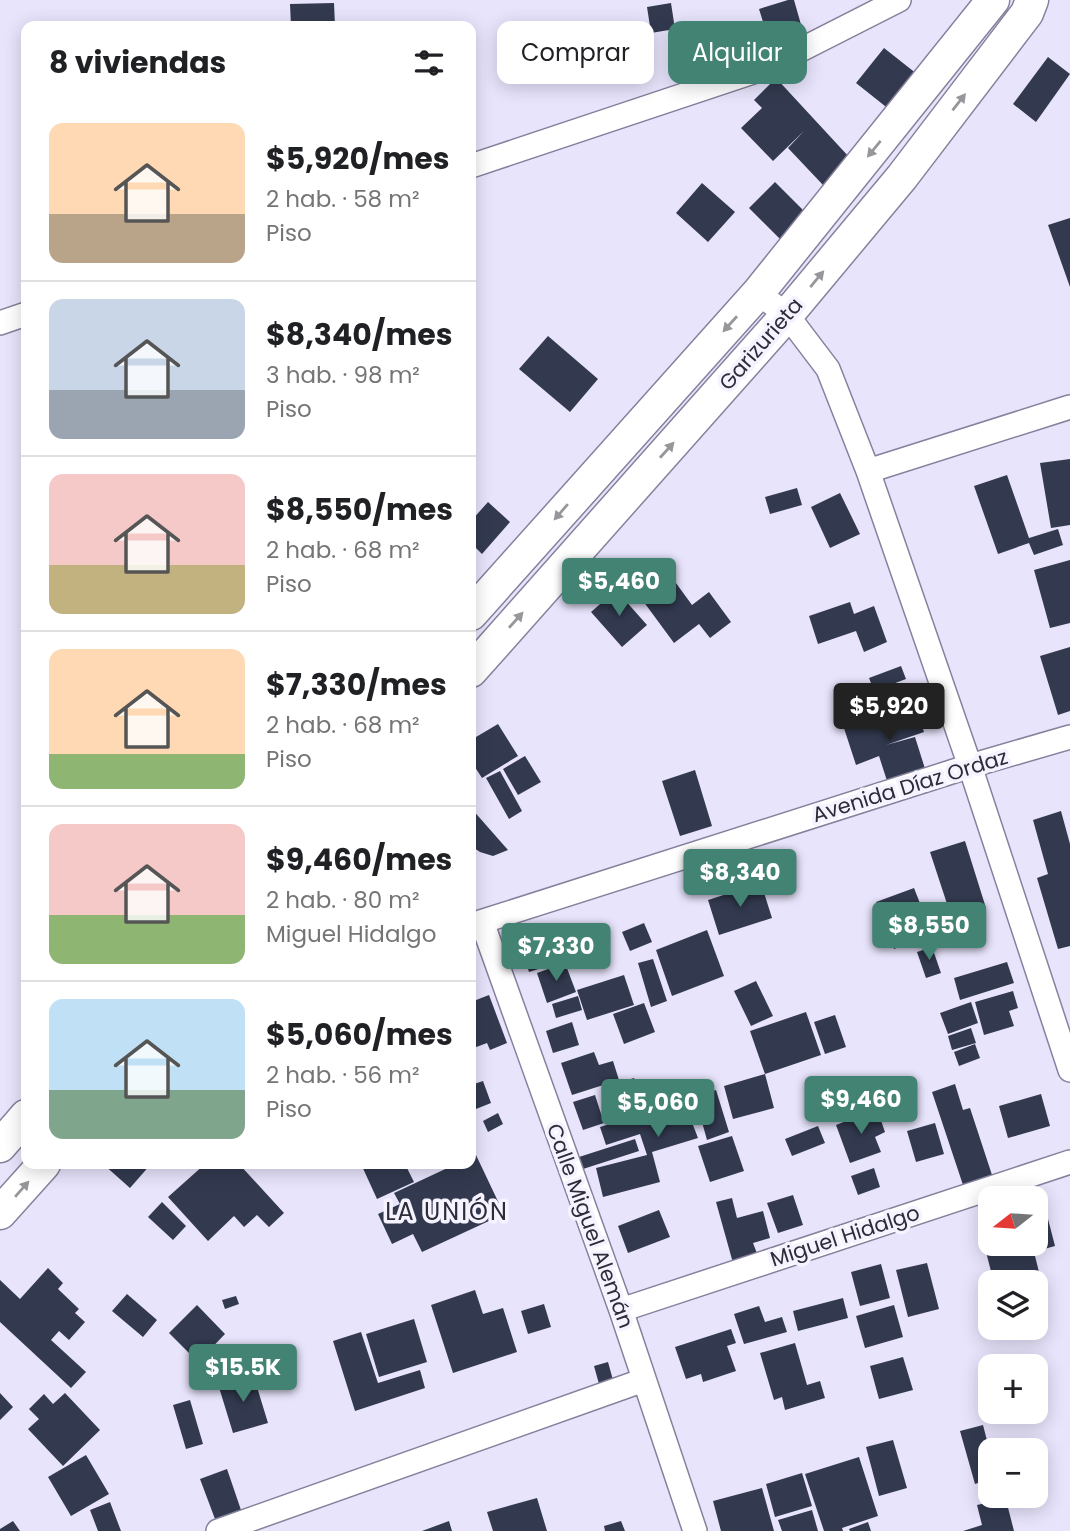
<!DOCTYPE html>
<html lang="es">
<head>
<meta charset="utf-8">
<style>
	body { margin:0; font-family:Poppins,sans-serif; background:#f6f6f6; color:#202124; height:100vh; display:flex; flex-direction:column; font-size:26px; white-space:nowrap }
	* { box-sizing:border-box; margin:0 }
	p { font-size:23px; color:#757577 }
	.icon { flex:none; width:38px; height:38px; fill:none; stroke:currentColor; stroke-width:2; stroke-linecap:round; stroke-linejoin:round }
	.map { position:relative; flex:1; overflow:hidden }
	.panel { position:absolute; left:21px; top:21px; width:455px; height:1148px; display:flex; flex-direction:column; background:#fff; border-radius:14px; box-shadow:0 4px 18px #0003 }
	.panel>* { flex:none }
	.top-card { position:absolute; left:497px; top:21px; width:467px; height:63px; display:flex; gap:14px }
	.needle { width:46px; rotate:253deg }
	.buttons { position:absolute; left:978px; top:1186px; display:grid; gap:14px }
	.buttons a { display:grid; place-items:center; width:70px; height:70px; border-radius:14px; background:#fff; box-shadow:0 4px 18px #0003; font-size:35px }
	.price { position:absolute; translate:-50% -60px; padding:0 16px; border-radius:7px; background:#428374; color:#fff; font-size:23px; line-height:46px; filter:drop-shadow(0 2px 4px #0008) }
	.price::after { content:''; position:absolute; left:50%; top:42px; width:21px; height:16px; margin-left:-10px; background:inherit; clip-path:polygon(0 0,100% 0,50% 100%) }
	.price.active { background:#222; color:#fff }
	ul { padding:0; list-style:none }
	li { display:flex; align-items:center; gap:21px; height:175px; padding:0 28px }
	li+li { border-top:2px solid #e0e0e0 }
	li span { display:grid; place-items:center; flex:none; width:196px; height:140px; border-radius:14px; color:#555 }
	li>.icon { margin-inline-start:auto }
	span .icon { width:84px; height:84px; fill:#fffc; stroke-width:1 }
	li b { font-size:30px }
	h2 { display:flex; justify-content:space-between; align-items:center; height:84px; padding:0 28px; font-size:30px }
	.chip { padding:0 24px; border-radius:14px; background:#fff; box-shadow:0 4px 18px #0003; font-size:24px; line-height:63px }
	.chip.active { background:#428374; color:#fff }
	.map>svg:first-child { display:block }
	.building { fill:#333a50 }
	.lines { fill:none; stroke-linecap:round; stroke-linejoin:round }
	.street-casing { stroke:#86819c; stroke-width:26 }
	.secondary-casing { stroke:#86819c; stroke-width:35 }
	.street { stroke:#fff; stroke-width:23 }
	.secondary { stroke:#fff; stroke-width:32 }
	.oneway { fill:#96969b }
	.labels { text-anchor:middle; stroke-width:7; stroke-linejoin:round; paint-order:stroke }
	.street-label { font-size:21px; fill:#2e2c37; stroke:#f5f3ff }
	.quarter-label { font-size:24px; letter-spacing:2px; fill:#2e2c37; stroke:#f5f3ff }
</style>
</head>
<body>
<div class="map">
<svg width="1070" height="1531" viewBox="0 0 1070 1531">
	<rect width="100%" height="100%" fill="#e8e4fc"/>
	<path class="building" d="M788,0H794L802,28L768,38L759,9Z
		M334,3L335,26H291L290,4Z
		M671,3L675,29L651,33L647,7Z
		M708,22L711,60L683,62L681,24Z
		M715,45H736L737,69H715Z
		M884,48L922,78L895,114L856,83Z
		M1048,57L1070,74L1036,122L1013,104Z
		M776,78L850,158L823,185L788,148L804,131L773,161L741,128L762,108L754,100Z
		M775,182L808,215L782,241L749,208Z
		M702,183L735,212L708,242L676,213Z
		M1070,218V287L1048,225Z
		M548,336L598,379L570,412L519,369Z
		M1070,459V525L1051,528L1040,463Z
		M1007,475L1029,538L1058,529L1063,545L1034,555L1029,543L998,554L974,486Z
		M797,488L802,505L770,514L765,497Z
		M840,493L860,534L830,548L811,507Z
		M488,502L510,522L482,554L471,543V521Z
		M1070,560V623L1050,628L1034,570Z
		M665,568L692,605L709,592L731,622L710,638L699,624L674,643L635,590Z
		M616,590L647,625L622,647L591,612Z
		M850,602L854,614L874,606L887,642L864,652L856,631L818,644L809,616Z
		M1070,647V711L1058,715L1040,656Z
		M901,666L906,679L874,691L869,678Z
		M915,704L924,732L886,745L915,737L927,775L889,787L879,756L856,765L842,722L875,711L877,717Z
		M498,724L518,756L482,778L471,761V740Z
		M525,756L541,782L518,795L503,769Z
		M695,770L712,826L680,836L662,781Z
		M500,771L522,811L509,819L486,778Z
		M471,808L508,850L493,856L480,852L471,846Z
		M1061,811L1070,844V946L1058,949L1037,878L1048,874L1033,820Z
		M965,841L986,908L952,919L930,852Z
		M761,883L772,918L719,935L708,900Z
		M914,888L932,934L894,949L876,902Z
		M644,923L652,942L630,951L622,932Z
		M707,930L724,976L672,996L656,950Z
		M561,941L567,960L529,972L523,953Z
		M932,947L941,973L926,978L917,952Z
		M653,959L667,1001L651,1007L638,963Z
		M1007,962L1014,983L960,1000L954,978Z
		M565,963L576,992L547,1003L537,973Z
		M624,975L634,1005L587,1020L577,990Z
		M756,981L773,1016L751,1026L734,991Z
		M1013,991L1018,1008L1009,1011L1014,1026L984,1035L975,1002Z
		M489,995L507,1043L490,1050L487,1043L471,1049V1002Z
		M578,996L582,1010L556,1018L552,1004Z
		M971,1002L978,1023L948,1034L940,1013Z
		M644,1003L655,1032L624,1044L613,1014Z
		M806,1012L821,1055L765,1074L750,1031Z
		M835,1015L846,1047L825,1054L814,1022Z
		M572,1022L579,1045L553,1053L546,1031Z
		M971,1028L976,1043L952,1050L948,1036Z
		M975,1044L980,1058L959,1066L954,1052Z
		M594,1052L599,1065L613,1061L619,1080L572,1095L561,1063Z
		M765,1074L774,1108L733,1119L724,1086Z
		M634,1078L643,1107L614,1116L605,1087Z
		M483,1081L491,1103L471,1111V1085Z
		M955,1084L963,1110L970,1108L993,1178L964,1188L932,1092Z
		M716,1090L729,1132L707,1140L702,1122L693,1125L698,1138L652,1152L660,1182L603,1197L596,1168L647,1155L640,1134L606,1145L600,1127Z
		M1041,1094L1050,1126L1008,1138L999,1106Z
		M595,1095L604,1123L583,1130L573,1102Z
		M877,1109L885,1132L875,1137L881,1152L850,1163L836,1125Z
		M498,1113L503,1124L488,1132L483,1121Z
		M935,1123L944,1154L916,1162L907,1131Z
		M818,1126L825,1143L792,1156L785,1139Z
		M732,1136L744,1171L710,1182L698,1146Z
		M635,1139L639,1151L583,1169L579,1157Z
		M476,1155L504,1214L422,1252L413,1234L392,1244L378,1214L400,1204L394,1193L456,1164H471V1157Z
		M103,1164H151L130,1188Z
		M205,1164H239L284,1213L269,1227L257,1215L244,1227L234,1216L208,1241L168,1197Z
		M361,1164H405L414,1182L377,1199Z
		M874,1168L880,1187L858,1195L851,1176Z
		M793,1195L803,1225L778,1233L767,1203Z
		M732,1198L737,1218L763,1211L770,1238L753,1243L758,1256L733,1263L716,1202Z
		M162,1202L186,1226L173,1240L148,1217Z
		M659,1210L670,1237L628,1253L618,1226Z
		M1048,1219L1055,1246L1037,1251L1036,1222Z
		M998,1244H1032L1039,1272L994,1283L985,1248Z
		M927,1263L939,1309L908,1317L896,1270Z
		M881,1264L890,1298L860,1306L851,1272Z
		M48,1268L63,1283L58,1289L79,1309L75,1313L85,1322L69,1340L59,1331L51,1340L86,1372L71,1388L0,1322V1280L20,1299Z
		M475,1290L483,1314L503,1308L517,1352L453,1373L431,1305Z
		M127,1294L157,1320L143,1337L112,1311Z
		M236,1296L239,1304L225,1309L222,1300Z
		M843,1298L848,1318L798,1331L793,1311Z
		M544,1304L551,1327L528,1334L521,1311Z
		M197,1305L225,1334L198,1362L169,1333Z
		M894,1305L903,1337L865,1348L856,1316Z
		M759,1306L765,1322L782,1317L787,1332L744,1344L734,1314Z
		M414,1319L427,1362L379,1377L366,1334Z
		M731,1329L736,1343L727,1346L736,1371L703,1382L701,1374L686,1379L675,1347Z
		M361,1332L378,1383L420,1370L425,1388L355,1411L333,1341Z
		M795,1343L807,1385L820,1381L825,1398L785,1410L782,1397L774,1400L760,1353Z
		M903,1357L913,1390L879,1399L870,1366Z
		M608,1362L613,1380L599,1384L594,1366Z
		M253,1374L268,1423L233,1433L218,1384Z
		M0,1393L13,1407L0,1420Z
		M65,1393L100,1430L63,1466L28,1429L39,1419L29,1409L44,1394L53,1404Z
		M190,1400L203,1444L186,1449L173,1405Z
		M983,1425L990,1452V1479L975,1484L960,1431Z
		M893,1440L907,1488L879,1496L866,1447Z
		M86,1455L109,1494L71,1516L48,1477Z
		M859,1457L878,1516L842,1528L843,1531H824L805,1474Z
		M227,1469L241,1510L215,1519L200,1479Z
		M802,1473L812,1506L775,1517L766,1484Z
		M990,1484V1496H1005L1014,1531H963L982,1525L977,1505L986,1503L981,1486Z
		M762,1488L774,1531H721L713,1501Z
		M537,1498L547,1531H493L487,1512Z
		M110,1502L121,1531H98L90,1510Z
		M812,1510L818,1531H782L778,1520Z
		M13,1521L20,1531H0V1529Z
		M449,1521L452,1531H422Z
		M621,1521L625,1531H605L604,1526Z
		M868,1522L871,1531H850L849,1529Z"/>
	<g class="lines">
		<defs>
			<path id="street" d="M471,166L765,68L899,0
				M758,293L787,315L828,369L868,471L970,766L1070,1070
				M0,323L26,314
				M868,471L1070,407
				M482,922L621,1310L695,1531
				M471,925L970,766L1070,737
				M621,1310L1070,1162
				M218,1531L644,1380"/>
			<path id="secondary" d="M471,614L758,293L993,0
				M471,671L787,315L902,177L1027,13L1032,0
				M0,1146L26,1116
				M0,1213L44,1164"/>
		</defs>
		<use href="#street" class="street-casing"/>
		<use href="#secondary" class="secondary-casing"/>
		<use href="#street" class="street"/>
		<use href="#secondary" class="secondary"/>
	</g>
	<defs><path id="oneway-solid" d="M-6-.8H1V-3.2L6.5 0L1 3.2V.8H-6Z" transform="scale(1.75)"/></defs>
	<g class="oneway">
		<use href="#oneway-solid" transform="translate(959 102) rotate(-52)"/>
		<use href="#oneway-solid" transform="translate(874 149) rotate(129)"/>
		<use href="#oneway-solid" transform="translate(817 279) rotate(-50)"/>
		<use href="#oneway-solid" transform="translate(730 324) rotate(132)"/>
		<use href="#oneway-solid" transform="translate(667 450) rotate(-48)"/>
		<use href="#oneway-solid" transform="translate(561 512) rotate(131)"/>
		<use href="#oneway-solid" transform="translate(516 620) rotate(-48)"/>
		<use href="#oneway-solid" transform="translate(22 1189) rotate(-49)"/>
	</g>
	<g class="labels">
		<g class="street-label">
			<text transform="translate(761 344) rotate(-49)" y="7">Garizurieta</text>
			<text transform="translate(910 786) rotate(-17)" y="7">Avenida Díaz Ordaz</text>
			<text transform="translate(590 1226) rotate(70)" y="7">Calle Miguel Alemán</text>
			<text transform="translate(845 1236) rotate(-18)" y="7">Miguel Hidalgo</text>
		</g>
		<g class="quarter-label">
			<text x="447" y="1220">LA UNIÓN</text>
		</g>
	</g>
</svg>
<div class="buttons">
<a><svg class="needle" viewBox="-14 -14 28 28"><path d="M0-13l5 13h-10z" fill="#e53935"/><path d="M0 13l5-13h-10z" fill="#757577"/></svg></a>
<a><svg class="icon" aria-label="layers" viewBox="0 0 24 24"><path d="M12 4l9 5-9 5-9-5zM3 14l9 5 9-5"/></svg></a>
<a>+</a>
<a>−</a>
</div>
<b class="price" style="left:619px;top:618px">$5,460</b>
<b class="price active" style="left:889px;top:743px">$5,920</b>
<b class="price" style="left:740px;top:909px">$8,340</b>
<b class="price" style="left:929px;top:962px">$8,550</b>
<b class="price" style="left:556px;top:983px">$7,330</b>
<b class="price" style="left:861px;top:1136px">$9,460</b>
<b class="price" style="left:658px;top:1139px">$5,060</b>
<b class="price" style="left:243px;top:1404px">$15.5K</b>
<div class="top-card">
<a class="chip">Comprar</a>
<a class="chip active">Alquilar</a>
</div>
<section class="panel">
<h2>8 viviendas<svg class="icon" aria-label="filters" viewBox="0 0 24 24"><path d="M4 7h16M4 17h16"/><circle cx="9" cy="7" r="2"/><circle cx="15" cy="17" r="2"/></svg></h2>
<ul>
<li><span style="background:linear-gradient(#ffd9b3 65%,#b9a48a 0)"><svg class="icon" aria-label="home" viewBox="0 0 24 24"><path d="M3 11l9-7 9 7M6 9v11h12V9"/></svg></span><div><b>$5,920/mes</b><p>2 hab. · 58 m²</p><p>Piso</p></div></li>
<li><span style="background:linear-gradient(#c9d6e8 65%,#9aa5b1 0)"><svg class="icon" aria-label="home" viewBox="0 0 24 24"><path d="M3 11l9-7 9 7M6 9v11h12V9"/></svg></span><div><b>$8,340/mes</b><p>3 hab. · 98 m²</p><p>Piso</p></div></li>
<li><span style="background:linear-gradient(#f6c9c9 65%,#c2b280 0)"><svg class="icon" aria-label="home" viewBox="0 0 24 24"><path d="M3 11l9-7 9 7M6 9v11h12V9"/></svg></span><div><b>$8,550/mes</b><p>2 hab. · 68 m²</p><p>Piso</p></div></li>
<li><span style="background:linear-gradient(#ffd9b3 75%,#8fb573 0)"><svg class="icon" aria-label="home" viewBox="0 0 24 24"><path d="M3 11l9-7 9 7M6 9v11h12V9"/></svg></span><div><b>$7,330/mes</b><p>2 hab. · 68 m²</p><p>Piso</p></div></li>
<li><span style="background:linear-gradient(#f6c9c9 65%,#8fb573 0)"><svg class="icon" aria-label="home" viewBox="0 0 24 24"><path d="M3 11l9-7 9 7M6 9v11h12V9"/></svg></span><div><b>$9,460/mes</b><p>2 hab. · 80 m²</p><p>Miguel Hidalgo</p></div></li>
<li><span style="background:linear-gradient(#bfe0f5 65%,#7fa58c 0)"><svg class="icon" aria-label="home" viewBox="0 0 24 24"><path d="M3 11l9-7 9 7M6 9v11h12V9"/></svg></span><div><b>$5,060/mes</b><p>2 hab. · 56 m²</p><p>Piso</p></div></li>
</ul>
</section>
</div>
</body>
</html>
